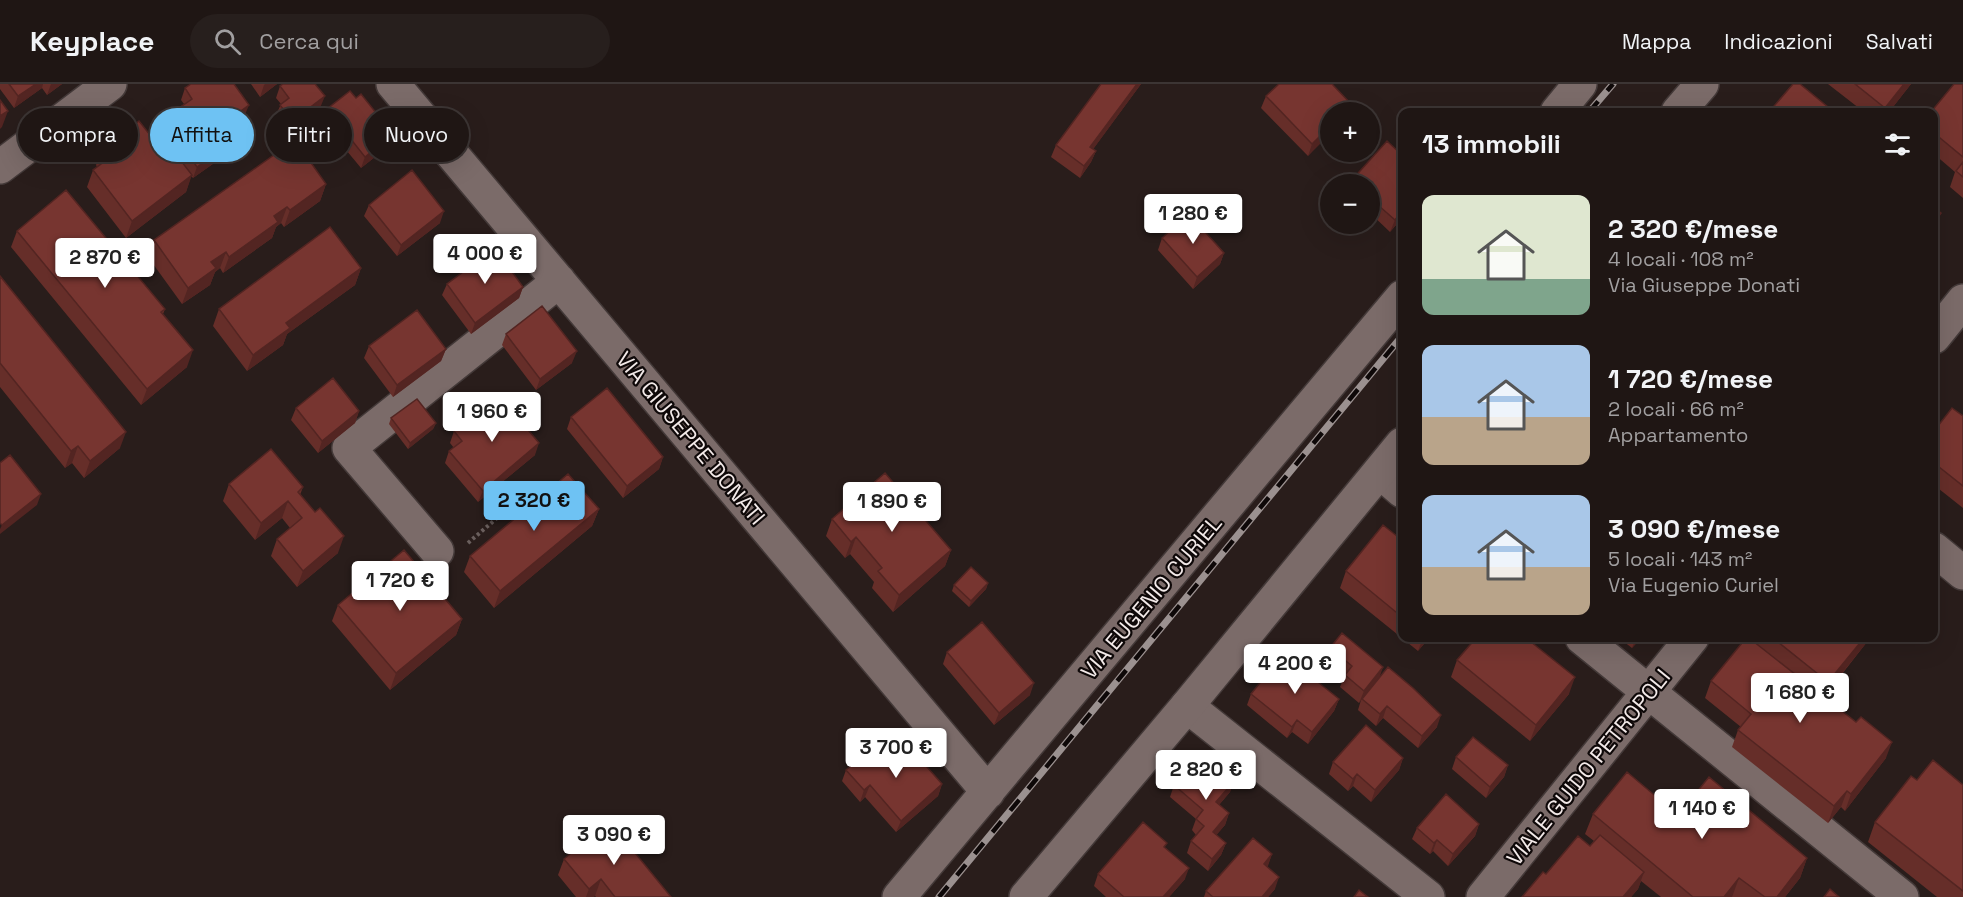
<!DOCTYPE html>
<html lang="it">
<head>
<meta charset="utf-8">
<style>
	body { margin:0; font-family:"Space Grotesk",sans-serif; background:#271f1d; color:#f1f3f6; height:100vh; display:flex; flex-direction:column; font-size:22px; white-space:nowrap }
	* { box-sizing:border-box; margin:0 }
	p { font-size:20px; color:#a19fa0 }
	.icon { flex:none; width:33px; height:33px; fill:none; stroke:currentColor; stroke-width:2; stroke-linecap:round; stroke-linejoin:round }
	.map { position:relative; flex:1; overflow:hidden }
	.sheet { position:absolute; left:1398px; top:24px; width:540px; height:534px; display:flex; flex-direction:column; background:#1f1614; border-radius:12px; box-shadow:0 6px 24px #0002,0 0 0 2px #3c3534 }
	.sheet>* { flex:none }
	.hud { position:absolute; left:18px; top:24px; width:570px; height:54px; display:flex; gap:12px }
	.tools { position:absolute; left:1320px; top:18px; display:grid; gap:12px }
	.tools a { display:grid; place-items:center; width:60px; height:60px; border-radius:50%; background:#1f1614; box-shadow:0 6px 24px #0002,0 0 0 2px #3c3534; font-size:30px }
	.price { position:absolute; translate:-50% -51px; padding:0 14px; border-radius:6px; background:#fff; color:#222; font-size:20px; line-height:39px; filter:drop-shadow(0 2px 3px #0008) }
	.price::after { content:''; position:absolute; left:50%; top:36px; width:18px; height:14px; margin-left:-9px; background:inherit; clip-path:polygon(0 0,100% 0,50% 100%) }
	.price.active { background:#6ec2f3; color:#111 }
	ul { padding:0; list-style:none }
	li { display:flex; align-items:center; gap:18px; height:150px; padding:0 24px }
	li span { display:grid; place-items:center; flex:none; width:168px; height:120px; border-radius:12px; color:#555 }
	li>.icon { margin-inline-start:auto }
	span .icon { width:72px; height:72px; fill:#fffc; stroke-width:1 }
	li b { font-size:26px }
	h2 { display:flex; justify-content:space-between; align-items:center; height:72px; padding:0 24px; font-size:26px }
	.tag { padding:0 21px; border-radius:27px; background:#1f1614; box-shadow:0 6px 24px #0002,0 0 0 2px #3c3534; font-size:21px; line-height:54px }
	.tag.active { background:#6ec2f3; color:#111 }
	header { display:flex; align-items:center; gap:36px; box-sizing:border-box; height:84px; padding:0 30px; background:#1f1614; border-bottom:2px solid #3c3534 }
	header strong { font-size:28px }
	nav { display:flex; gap:33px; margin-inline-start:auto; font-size:21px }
	.search { width:420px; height:54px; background:#271f1d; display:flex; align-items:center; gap:15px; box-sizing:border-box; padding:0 21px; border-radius:33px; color:#a19fa0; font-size:22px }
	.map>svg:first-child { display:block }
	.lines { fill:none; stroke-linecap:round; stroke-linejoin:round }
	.street-casing { stroke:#433938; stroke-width:36 }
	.secondary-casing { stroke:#433938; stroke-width:36 }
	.path { stroke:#6a5f5d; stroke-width:4; stroke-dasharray:3 3; stroke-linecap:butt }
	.street { stroke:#7b6b69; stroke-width:33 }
	.secondary { stroke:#7b6b69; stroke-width:33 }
	.rail-casing { stroke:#9b9190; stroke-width:7 }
	.rail { stroke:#0e0808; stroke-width:4.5; stroke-dasharray:14; stroke-linecap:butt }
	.wall { fill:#662e29 }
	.shaded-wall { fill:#532522 }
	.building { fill:#773530; stroke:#532522; stroke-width:1.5 }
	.labels { text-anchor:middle; stroke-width:4.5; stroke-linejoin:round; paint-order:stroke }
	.street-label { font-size:22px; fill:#f3eae9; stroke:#0e0808 }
</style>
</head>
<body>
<header>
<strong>Keyplace</strong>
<div class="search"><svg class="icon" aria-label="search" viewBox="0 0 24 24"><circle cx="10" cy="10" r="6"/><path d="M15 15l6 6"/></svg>Cerca qui</div>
<nav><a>Mappa</a><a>Indicazioni</a><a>Salvati</a></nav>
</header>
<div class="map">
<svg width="1963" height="813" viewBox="0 0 1963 813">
	<rect width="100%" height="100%" fill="#291d1b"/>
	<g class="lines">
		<defs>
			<path id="street" d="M393,0L988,708
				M1557,28L1580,0
				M0,83L110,0
				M1934,253L1963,217
				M1380,388L1402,407
				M1934,465L1963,489
				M437,467L349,364L559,197
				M1582,554L1902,813
				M1187,622L1428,813
				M899,813L1402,213
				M1483,813L1692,554"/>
			<path id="secondary" d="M1678,28L1702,0
				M1026,813L1187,622L1402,360"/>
		</defs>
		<use href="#street" class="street-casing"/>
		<use href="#secondary" class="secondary-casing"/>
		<path class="path" d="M468,459L525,410"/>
		<use href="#street" class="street"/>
		<use href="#secondary" class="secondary"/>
		<defs>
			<path id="rail" d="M1589,28L1613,0
				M939,813L1402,252"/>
		</defs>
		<use href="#rail" class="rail-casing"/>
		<use href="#rail" class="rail"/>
	</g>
	<path class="wall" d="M0,0H62L47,11L42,4L14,24L0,5Z
		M251,0H277L260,13Z
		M1101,0H1141L1093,65L1096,67L1091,78L1080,94L1051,73L1056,61Z
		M1828,0H1911L1889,28H1864Z
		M1963,0V114L1950,103L1955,88L1934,70V28Z
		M280,2L320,24L288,49L275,33L281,20L276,14Z
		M185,4L244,33L238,37L246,48L241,60L193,94L191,92L186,108L126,154L87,103L93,86L97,83L96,81L102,65L158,61L175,70L159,47L163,35L184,20L181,16Z
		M1266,12L1352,21L1308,72L1261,24Z
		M356,14L389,62L361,84L322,37L327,25Z
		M1387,57L1402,71V134L1390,148L1370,129V100H1350L1351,97Z
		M326,100L320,117L284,143L281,139L276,143L272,154L223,189L220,184L215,188L210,201L182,220L148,173L154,156Z
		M369,121L440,139L397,172L364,132Z
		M17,147L165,225L163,230L187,283L141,321L11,163Z
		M1162,154L1224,169L1220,180L1193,205L1158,166Z
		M361,184L355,201L287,250L283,261L247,287L213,242L219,225Z
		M0,192L120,364L84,394L72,379L65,384L0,303Z
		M447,200L523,203L519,214L471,250L442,211Z
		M506,250L572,279L536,306L502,261Z
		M369,262L446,265L441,277L393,313L364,274Z
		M296,324L359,327L355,339L318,369L291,336Z
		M1963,332V424L1934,401V347Z
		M571,333L663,373L659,385L623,414L567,345Z
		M391,334L436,339L433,345L408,365L389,340Z
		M454,347L535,371L478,418L445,379L449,367L454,364L450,359Z
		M229,400L303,403L300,411L315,428L338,469L297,503L271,472L277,455L290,444L282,434L255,456L223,417Z
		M599,425L592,442L494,524L464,488L470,472Z
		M832,435L951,466L945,482L893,528L872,504L874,498L850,470L845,474L826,452Z
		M1402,456V554H1429L1418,567L1340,504L1346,487Z
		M988,499L986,505L969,523L952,507L954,501Z
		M338,521L462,535L456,551L390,606L332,537Z
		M1619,554H1641L1632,564Z
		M1746,554H1869L1867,558L1824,613L1886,674L1845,727L1841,723L1828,739L1732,663L1738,646L1741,643L1705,614L1711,597Z
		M1330,564L1437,643L1418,664L1383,634L1376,642L1358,626L1361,616L1359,619L1340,603L1345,591L1326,576Z
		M947,568L1030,611L994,641L943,580Z
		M1457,576L1569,610L1530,657L1451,593Z
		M1251,610L1339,615L1334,627L1308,660L1292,648L1287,654L1247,621Z
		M1456,673L1508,681L1504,693L1486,714L1452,685Z
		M1403,674L1399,686L1371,718L1353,702L1348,707L1329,690L1333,678Z
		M882,678L942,700L938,712L896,748L865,713L860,718L842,697L846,686Z
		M1917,696L1963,701V813H1937L1868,758L1875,738Z
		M1234,697L1230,708L1219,721L1229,729L1225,741L1216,751L1226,759L1221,771L1208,787L1187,769L1191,757L1196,751L1192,746L1196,735L1170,713L1174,701Z
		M1593,730L1678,731L1807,774L1800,794L1785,813H1661L1641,797L1638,805L1631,813H1522L1546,790L1590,762L1594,757L1585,750Z
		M1479,740L1475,752L1448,782L1433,767L1430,770L1412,755L1417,744Z
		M1166,764L1185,795L1169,813H1106L1094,802L1098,790Z
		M1272,770L1267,783L1275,805L1268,813H1204L1206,807Z
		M564,775L671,813H596L595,812L593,813H576L558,791Z"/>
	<path class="shaded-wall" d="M36,0H43L42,4L14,24L18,12Z
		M51,0H62L47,11Z
		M265,0H277L260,13L264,1Z
		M1137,0H1141L1086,75L1090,63Z
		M1904,0H1911L1889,28H1883L1885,24Z
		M325,12L320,24L288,49L292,37Z
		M249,21L244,33L230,44L234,32Z
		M1352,21L1350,28H1345Z
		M8,27L2,43L0,45V32Z
		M1330,42V50L1308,72L1312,60Z
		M246,48L241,60L193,94L197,83Z
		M393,50L389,62L361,84L365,73Z
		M1096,67L1091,78L1080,94L1084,82Z
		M192,91L186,108L126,154L132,137Z
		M326,100L320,117L284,143L290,126Z
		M287,123L281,139L276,143L272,154L223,189L229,173L274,132Z
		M444,127L440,139L397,172L401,161Z
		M1402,127V134L1390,148L1395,136Z
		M1941,129L1937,140L1934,144V138Z
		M226,168L220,184L215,188L210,201L182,220L188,204L211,178Z
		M1224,169L1220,180L1193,205L1197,193Z
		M361,184L355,201L287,250L283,261L247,287L253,271L286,239Z
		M523,203L519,214L471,250L475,239Z
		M446,265L441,277L393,313L397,301Z
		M193,266L187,283L141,321L147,305Z
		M577,267L572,279L536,306L540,295Z
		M359,327L355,339L318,369L322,357Z
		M436,339L433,345L408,365L410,359Z
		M126,348L120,364L84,394L90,377Z
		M539,359L535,371L478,418L483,407Z
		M78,362L72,379L65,384L71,367Z
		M663,373L659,385L623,414L627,402Z
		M41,410L37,421L0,450V445L2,441Z
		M288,417L282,434L255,456L261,439Z
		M599,425L592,442L494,524L500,507Z
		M344,452L338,469L297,503L303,487Z
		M856,453L850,470L845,474L851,458Z
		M951,466L945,482L893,528L899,511Z
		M988,499L986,505L969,523L971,517Z
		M462,535L456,551L390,606L396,589Z
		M1423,554H1429L1418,567Z
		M1636,554H1641L1632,564Z
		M1864,554H1869L1867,558L1822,614L1828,598Z
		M1383,583L1379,595L1359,619L1364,607Z
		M1575,593L1569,610L1530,657L1536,641Z
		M1034,599L1030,611L994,641L999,629Z
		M1339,615L1334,627L1308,660L1312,648Z
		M1387,622L1383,634L1376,642L1380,630Z
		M1441,631L1437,643L1418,664L1422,652Z
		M1297,636L1292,648L1287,654L1292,643Z
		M1892,658L1886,674L1845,727L1851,710Z
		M1403,674L1399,686L1371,718L1375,706Z
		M1508,681L1504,693L1486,714L1490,703Z
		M1357,690L1353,702L1348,707L1353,695Z
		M1234,697L1230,708L1211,730L1216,718Z
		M942,700L938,712L896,748L901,737Z
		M870,701L865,713L860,718L864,706Z
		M1847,707L1841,723L1828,739L1834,722Z
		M1229,729L1225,741L1209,760L1213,748Z
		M1479,740L1475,752L1448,782L1453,770Z
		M1437,756L1433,767L1430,770L1434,759Z
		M1226,759L1221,771L1208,787L1212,775Z
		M1272,770L1268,782L1259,792L1264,780Z
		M1807,774L1800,794L1785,813H1777Z
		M1189,784L1185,795L1169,813H1163Z
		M1644,788L1638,805L1631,813H1623Z
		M1279,793L1275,805L1268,813H1262Z
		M1739,794L1732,813H1724Z
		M601,795L595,812L593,813H586L589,805Z"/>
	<path class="building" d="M9,0H36L18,12Z
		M191,0H234L249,21L234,32L246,48L197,83L163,35L192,15L185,4Z
		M283,0H315L325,12L292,37L280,21L289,14L280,2Z
		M1101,0H1137L1090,63L1096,67L1084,82L1056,61Z
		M1279,0H1332L1352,21L1345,28H1330V42L1312,60L1266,12Z
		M1793,0H1800L1834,28H1769Z
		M1855,0H1904L1885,24Z
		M1954,0H1963V73L1934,49V28H1931Z
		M350,7L356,14L361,10L393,50L365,73L327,25Z
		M0,16L8,27L0,32Z
		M139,37L158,61L165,56L192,91L132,137L93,86L109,74L102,65Z
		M295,56L326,100L290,126L287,123L274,132L278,138L229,173L226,168L211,178L216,184L188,204L154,156Z
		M1387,57L1402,71V127L1395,136L1370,114V100H1355L1351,97Z
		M1963,78V93L1956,87Z
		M412,86L444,127L401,161L369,121Z
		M66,106L165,225L161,228L193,266L147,305L17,147Z
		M1934,123L1941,129L1934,138Z
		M1189,130L1224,169L1197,193L1162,154Z
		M330,143L361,184L286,239L290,244L253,271L219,225Z
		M495,164L523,203L475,239L447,200Z
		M0,192L126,348L90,377L78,362L71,367L0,279Z
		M542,222L577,267L540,295L506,250Z
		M417,226L446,265L397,301L369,262Z
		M333,294L359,327L322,357L296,324Z
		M607,304L663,373L627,402L571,333Z
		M498,310L539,359L483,407L449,367L462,357L454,347Z
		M417,315L436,339L410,359L391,334Z
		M1952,324L1963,332V402L1934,379V347Z
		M271,365L303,403L298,408L315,428L320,424L344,452L303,487L277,455L302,434L288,417L261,439L229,400Z
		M10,371L41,410L2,441L0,439V379Z
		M885,389L951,466L899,511L878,487L882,484L856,453L851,458L832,435Z
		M568,390L599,425L500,507L470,472Z
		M1383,441L1402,456V533L1346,487Z
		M404,466L462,535L396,589L338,521Z
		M971,483L988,499L971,517L954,501Z
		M982,538L1034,599L999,629L947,568Z
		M1342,549L1383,583L1364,607L1345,591L1352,582L1330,564Z
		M1476,554H1526L1575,593L1536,641L1457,576Z
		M1746,554H1749L1856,638L1861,633L1892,658L1851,710L1847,707L1834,722L1738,646L1751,630L1711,597Z
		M1773,554H1864L1828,598Z
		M1283,570L1339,615L1312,648L1297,636L1292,643L1251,610Z
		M1388,583L1413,604L1441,631L1422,652L1387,622L1380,630L1362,615Z
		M1366,641L1403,674L1375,706L1357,690L1353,695L1333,678Z
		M1473,653L1508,681L1490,703L1456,673Z
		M905,658L942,700L901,737L870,701L864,706L846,686L870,665L882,678Z
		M1202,669L1234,697L1216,718L1229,729L1213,748L1226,759L1212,775L1191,757L1204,742L1196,735L1203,726L1174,701Z
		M1933,676L1963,701V807L1875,738L1911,692L1917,696Z
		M1627,688L1678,731L1709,693L1807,774L1777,813H1765L1739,794L1724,813H1693L1593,730Z
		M1446,710L1479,740L1453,770L1437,756L1434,759L1417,744Z
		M609,737L671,813H615L601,795L589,805L564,775Z
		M1143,738L1167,759L1164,763L1189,784L1163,813H1124L1098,790Z
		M1600,751L1644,788L1623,813H1522L1543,788L1546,790L1578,752L1590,762Z
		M1253,754L1272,770L1264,780L1279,793L1262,813H1213L1206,807Z
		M1830,805L1839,813H1824Z
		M1359,806L1368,813H1354Z"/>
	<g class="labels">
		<g class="street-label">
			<text transform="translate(691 354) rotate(50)" y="8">VIA GIUSEPPE DONATI</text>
			<text transform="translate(1151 513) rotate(-50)" y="8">VIA EUGENIO CURIEL</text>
			<text transform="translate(1588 683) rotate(-51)" y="8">VIALE GUIDO PETROPOLI</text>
		</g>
	</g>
</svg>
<div class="tools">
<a>+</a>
<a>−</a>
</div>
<b class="price" style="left:1193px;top:161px">1 280 €</b>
<b class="price" style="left:485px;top:201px">4 000 €</b>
<b class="price" style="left:105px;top:205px">2 870 €</b>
<b class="price" style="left:492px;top:359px">1 960 €</b>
<b class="price active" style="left:534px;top:448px">2 320 €</b>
<b class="price" style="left:892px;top:449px">1 890 €</b>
<b class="price" style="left:400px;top:528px">1 720 €</b>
<b class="price" style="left:1295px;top:611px">4 200 €</b>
<b class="price" style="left:1800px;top:640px">1 680 €</b>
<b class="price" style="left:896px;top:695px">3 700 €</b>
<b class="price" style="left:1206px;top:717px">2 820 €</b>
<b class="price" style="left:1702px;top:756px">1 140 €</b>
<b class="price" style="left:614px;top:782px">3 090 €</b>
<div class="hud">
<a class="tag">Compra</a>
<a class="tag active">Affitta</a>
<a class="tag">Filtri</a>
<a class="tag">Nuovo</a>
</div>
<section class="sheet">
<h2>13 immobili<svg class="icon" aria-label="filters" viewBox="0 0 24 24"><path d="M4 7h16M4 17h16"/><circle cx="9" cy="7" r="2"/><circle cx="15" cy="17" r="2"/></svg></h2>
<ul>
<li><span style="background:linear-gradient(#dfe7d0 70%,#7fa58c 0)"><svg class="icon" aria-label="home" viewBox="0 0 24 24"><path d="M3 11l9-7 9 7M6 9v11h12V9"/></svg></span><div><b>2 320 €/mese</b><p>4 locali · 108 m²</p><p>Via Giuseppe Donati</p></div></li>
<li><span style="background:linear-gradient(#a9c7e8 60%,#b9a48a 0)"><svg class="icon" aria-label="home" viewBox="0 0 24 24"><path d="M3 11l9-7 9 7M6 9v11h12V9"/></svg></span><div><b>1 720 €/mese</b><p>2 locali · 66 m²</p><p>Appartamento</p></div></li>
<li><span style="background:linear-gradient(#a9c7e8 60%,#b9a48a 0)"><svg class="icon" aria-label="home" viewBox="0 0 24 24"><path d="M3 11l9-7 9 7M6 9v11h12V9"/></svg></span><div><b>3 090 €/mese</b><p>5 locali · 143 m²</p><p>Via Eugenio Curiel</p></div></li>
</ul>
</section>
</div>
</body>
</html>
